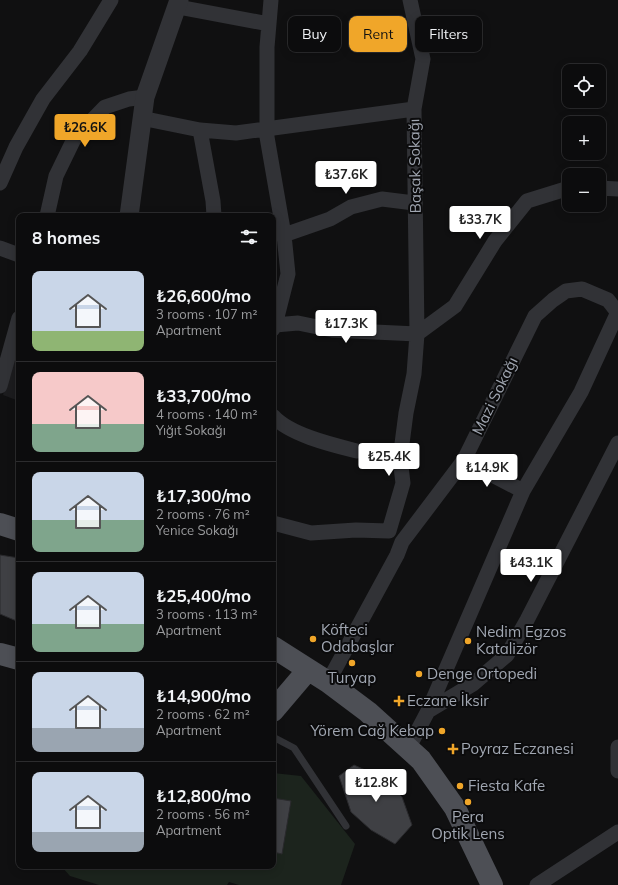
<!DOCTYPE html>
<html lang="en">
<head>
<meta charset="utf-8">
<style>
	body { margin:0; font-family:Mulish,sans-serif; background:#1a1a1b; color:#f1f3f6; height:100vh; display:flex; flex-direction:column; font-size:15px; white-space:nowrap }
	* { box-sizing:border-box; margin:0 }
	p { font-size:13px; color:#9a9b9d }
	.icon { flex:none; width:22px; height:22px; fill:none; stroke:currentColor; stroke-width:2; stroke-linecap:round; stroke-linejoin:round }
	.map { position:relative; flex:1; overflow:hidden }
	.sheet { position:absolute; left:16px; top:213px; width:260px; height:656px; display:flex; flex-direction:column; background:#0c0c0d; border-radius:8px; box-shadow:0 2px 10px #0003,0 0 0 1px #2c2c2e }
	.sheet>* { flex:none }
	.guide { position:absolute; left:288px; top:16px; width:270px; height:36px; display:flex; gap:8px }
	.fabs { position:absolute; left:562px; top:64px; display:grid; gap:8px }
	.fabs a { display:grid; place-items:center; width:44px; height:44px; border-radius:8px; background:#0c0c0d; box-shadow:0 2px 10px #0003,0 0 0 1px #2c2c2e; font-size:20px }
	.price { position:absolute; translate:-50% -34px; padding:0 9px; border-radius:4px; background:#fff; color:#222; font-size:13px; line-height:26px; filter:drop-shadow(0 1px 2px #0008) }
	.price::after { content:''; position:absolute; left:50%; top:24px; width:12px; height:9px; margin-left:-6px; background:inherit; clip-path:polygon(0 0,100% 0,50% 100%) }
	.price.on { background:#f0a629; color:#111 }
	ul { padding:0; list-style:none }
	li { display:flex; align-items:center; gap:12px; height:100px; padding:0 16px }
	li+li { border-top:1px solid #2c2c2e }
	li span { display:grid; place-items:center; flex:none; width:112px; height:80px; border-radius:8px; color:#555 }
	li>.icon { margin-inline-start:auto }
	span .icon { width:48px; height:48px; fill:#fffc; stroke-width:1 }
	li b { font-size:17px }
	h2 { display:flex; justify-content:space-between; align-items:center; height:48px; padding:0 16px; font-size:17px }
	.tag { padding:0 14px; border-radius:8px; background:#0c0c0d; box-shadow:0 2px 10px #0003,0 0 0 1px #2c2c2e; font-size:14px; line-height:36px }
	.tag.on { background:#f0a629; color:#111 }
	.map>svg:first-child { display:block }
	.built { fill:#1c1c1e }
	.green { fill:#1c241d }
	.building { fill:#3f4044; stroke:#2a2a2d }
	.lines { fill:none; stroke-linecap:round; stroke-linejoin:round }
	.service { stroke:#313236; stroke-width:7 }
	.minor { stroke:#313236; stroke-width:15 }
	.tertiary { stroke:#313236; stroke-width:19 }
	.primary { stroke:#4d4f55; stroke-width:22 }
	.poi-dot { fill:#f0a629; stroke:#0b0b0c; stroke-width:1.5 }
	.labels { text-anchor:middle; stroke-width:4; stroke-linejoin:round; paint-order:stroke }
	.street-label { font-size:15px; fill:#a1a7b2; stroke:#0b0b0c }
	.poi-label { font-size:15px; fill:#a1a7b2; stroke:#0b0b0c; text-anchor:start }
</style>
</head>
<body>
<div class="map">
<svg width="618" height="885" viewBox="0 0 618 885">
	<rect width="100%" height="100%" fill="#101011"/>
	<path class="built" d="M19,341V401L3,395Z"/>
	<path class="green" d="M273,773L301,776L355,844L341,885H239L229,882L227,885H99L70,876L61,866H273V852L282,853L291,802L273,798Z"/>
	<path class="building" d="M0,555L19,558V622L0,614Z
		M354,765L383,778L402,797L412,825L395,844L371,830L351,812L339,776Z
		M273,798L291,801L282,854L273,852Z"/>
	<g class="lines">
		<path class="service" d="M273,737L294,748L346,826"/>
		<path class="minor" d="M271,0L267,47V137L284,235L288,274L275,325L273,329
			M178,7L269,24
			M141,118L200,130L236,133L414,109
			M200,130L213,201L214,216
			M0,183L16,147L43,99L80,51L111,0
			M599,188L618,189
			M47,216L56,176L74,139L105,107L129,99L145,97
			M284,235L330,219L351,207L382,199L414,203
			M0,248L19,255
			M275,325L298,323L332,330L417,334
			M417,334L455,306L495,241L527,201L569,188
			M0,386L19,318
			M273,416C290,435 333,445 357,451
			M464,460L523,491
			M273,523L311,533L356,530L389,531L403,483L400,459L406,413L414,374L417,334L414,109L423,59L410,0
			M328,682L397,555L402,542L464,460L535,316L553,300L566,291L582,289L608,300L618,313
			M428,711L473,684L507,655L527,620L618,443
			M618,747V771
			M408,749L428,711L523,491L581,392L618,312
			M537,885L618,832"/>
		<path class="tertiary" d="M129,216L145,97L179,0"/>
		<path class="primary" d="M0,524L19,530
			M273,647L328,682L368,712L421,760L455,808L492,885
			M0,654L19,659
			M273,711L307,671"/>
	</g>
	<g class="poi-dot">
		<circle cx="313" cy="639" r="4"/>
		<circle cx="468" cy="641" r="4"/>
		<circle cx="352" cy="663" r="4"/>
		<circle cx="419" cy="674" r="4"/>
		<path d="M397 695h4v4h4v4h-4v4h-4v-4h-4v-4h4z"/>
		<circle cx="442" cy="731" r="4"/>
		<path d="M451 743h4v4h4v4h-4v4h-4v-4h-4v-4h4z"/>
		<circle cx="460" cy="786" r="4"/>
		<circle cx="468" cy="802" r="4"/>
	</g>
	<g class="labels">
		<g class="street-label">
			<text transform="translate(415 166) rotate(-91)" y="5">Başak Sokağı</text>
			<text transform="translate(495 396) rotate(-64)" y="5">Mazi Sokağı</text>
		</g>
		<g class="poi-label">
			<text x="321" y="635">Köfteci<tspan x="321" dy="17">Odabaşlar</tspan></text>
			<text x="476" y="637">Nedim Egzos<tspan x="476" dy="17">Katalizör</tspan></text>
			<text x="427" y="679">Denge Ortopedi</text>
			<text x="352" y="683" text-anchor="middle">Turyap</text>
			<text x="407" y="706">Eczane İksir</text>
			<text x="434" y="736" text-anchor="end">Yörem Cağ Kebap</text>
			<text x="461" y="754">Poyraz Eczanesi</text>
			<text x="468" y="791">Fiesta Kafe</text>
			<text x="468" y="822" text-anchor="middle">Pera<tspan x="468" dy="17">Optik Lens</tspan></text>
		</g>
	</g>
</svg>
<div class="fabs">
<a><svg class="icon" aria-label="locate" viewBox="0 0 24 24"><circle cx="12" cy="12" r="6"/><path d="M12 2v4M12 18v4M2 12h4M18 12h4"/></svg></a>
<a>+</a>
<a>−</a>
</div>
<b class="price on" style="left:85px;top:148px">₺26.6K</b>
<b class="price" style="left:346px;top:195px">₺37.6K</b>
<b class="price" style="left:480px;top:240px">₺33.7K</b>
<b class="price" style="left:346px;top:344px">₺17.3K</b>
<b class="price" style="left:389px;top:477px">₺25.4K</b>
<b class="price" style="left:487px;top:488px">₺14.9K</b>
<b class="price" style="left:531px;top:583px">₺43.1K</b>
<b class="price" style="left:376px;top:803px">₺12.8K</b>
<div class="guide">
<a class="tag">Buy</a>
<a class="tag on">Rent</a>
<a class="tag">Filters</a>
</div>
<section class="sheet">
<h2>8 homes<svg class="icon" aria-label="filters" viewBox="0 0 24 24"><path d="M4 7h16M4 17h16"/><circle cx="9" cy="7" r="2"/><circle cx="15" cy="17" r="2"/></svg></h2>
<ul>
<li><span style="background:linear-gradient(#c9d6e8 75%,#8fb573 0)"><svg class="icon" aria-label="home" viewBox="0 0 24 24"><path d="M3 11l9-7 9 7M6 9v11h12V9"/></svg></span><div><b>₺26,600/mo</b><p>3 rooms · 107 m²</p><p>Apartment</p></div></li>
<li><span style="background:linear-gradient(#f6c9c9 65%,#7fa58c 0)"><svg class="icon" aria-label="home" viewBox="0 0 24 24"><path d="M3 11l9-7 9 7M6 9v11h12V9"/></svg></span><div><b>₺33,700/mo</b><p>4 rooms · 140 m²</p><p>Yığıt Sokağı</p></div></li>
<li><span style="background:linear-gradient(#c9d6e8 60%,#7fa58c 0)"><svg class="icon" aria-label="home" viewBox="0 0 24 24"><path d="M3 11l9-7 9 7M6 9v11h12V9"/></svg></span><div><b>₺17,300/mo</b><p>2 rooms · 76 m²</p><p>Yenice Sokağı</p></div></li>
<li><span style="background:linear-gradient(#c9d6e8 65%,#7fa58c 0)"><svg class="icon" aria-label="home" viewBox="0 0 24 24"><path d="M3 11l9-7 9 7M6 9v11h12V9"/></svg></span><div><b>₺25,400/mo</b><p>3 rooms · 113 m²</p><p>Apartment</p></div></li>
<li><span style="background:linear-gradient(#c9d6e8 70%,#9aa5b1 0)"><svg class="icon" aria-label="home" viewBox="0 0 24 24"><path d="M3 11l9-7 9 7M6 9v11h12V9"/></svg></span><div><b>₺14,900/mo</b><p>2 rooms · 62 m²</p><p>Apartment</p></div></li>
<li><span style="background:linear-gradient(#c9d6e8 75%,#9aa5b1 0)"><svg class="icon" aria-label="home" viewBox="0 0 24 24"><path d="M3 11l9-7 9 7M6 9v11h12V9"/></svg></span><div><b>₺12,800/mo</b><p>2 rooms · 56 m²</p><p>Apartment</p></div></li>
</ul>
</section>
</div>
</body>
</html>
